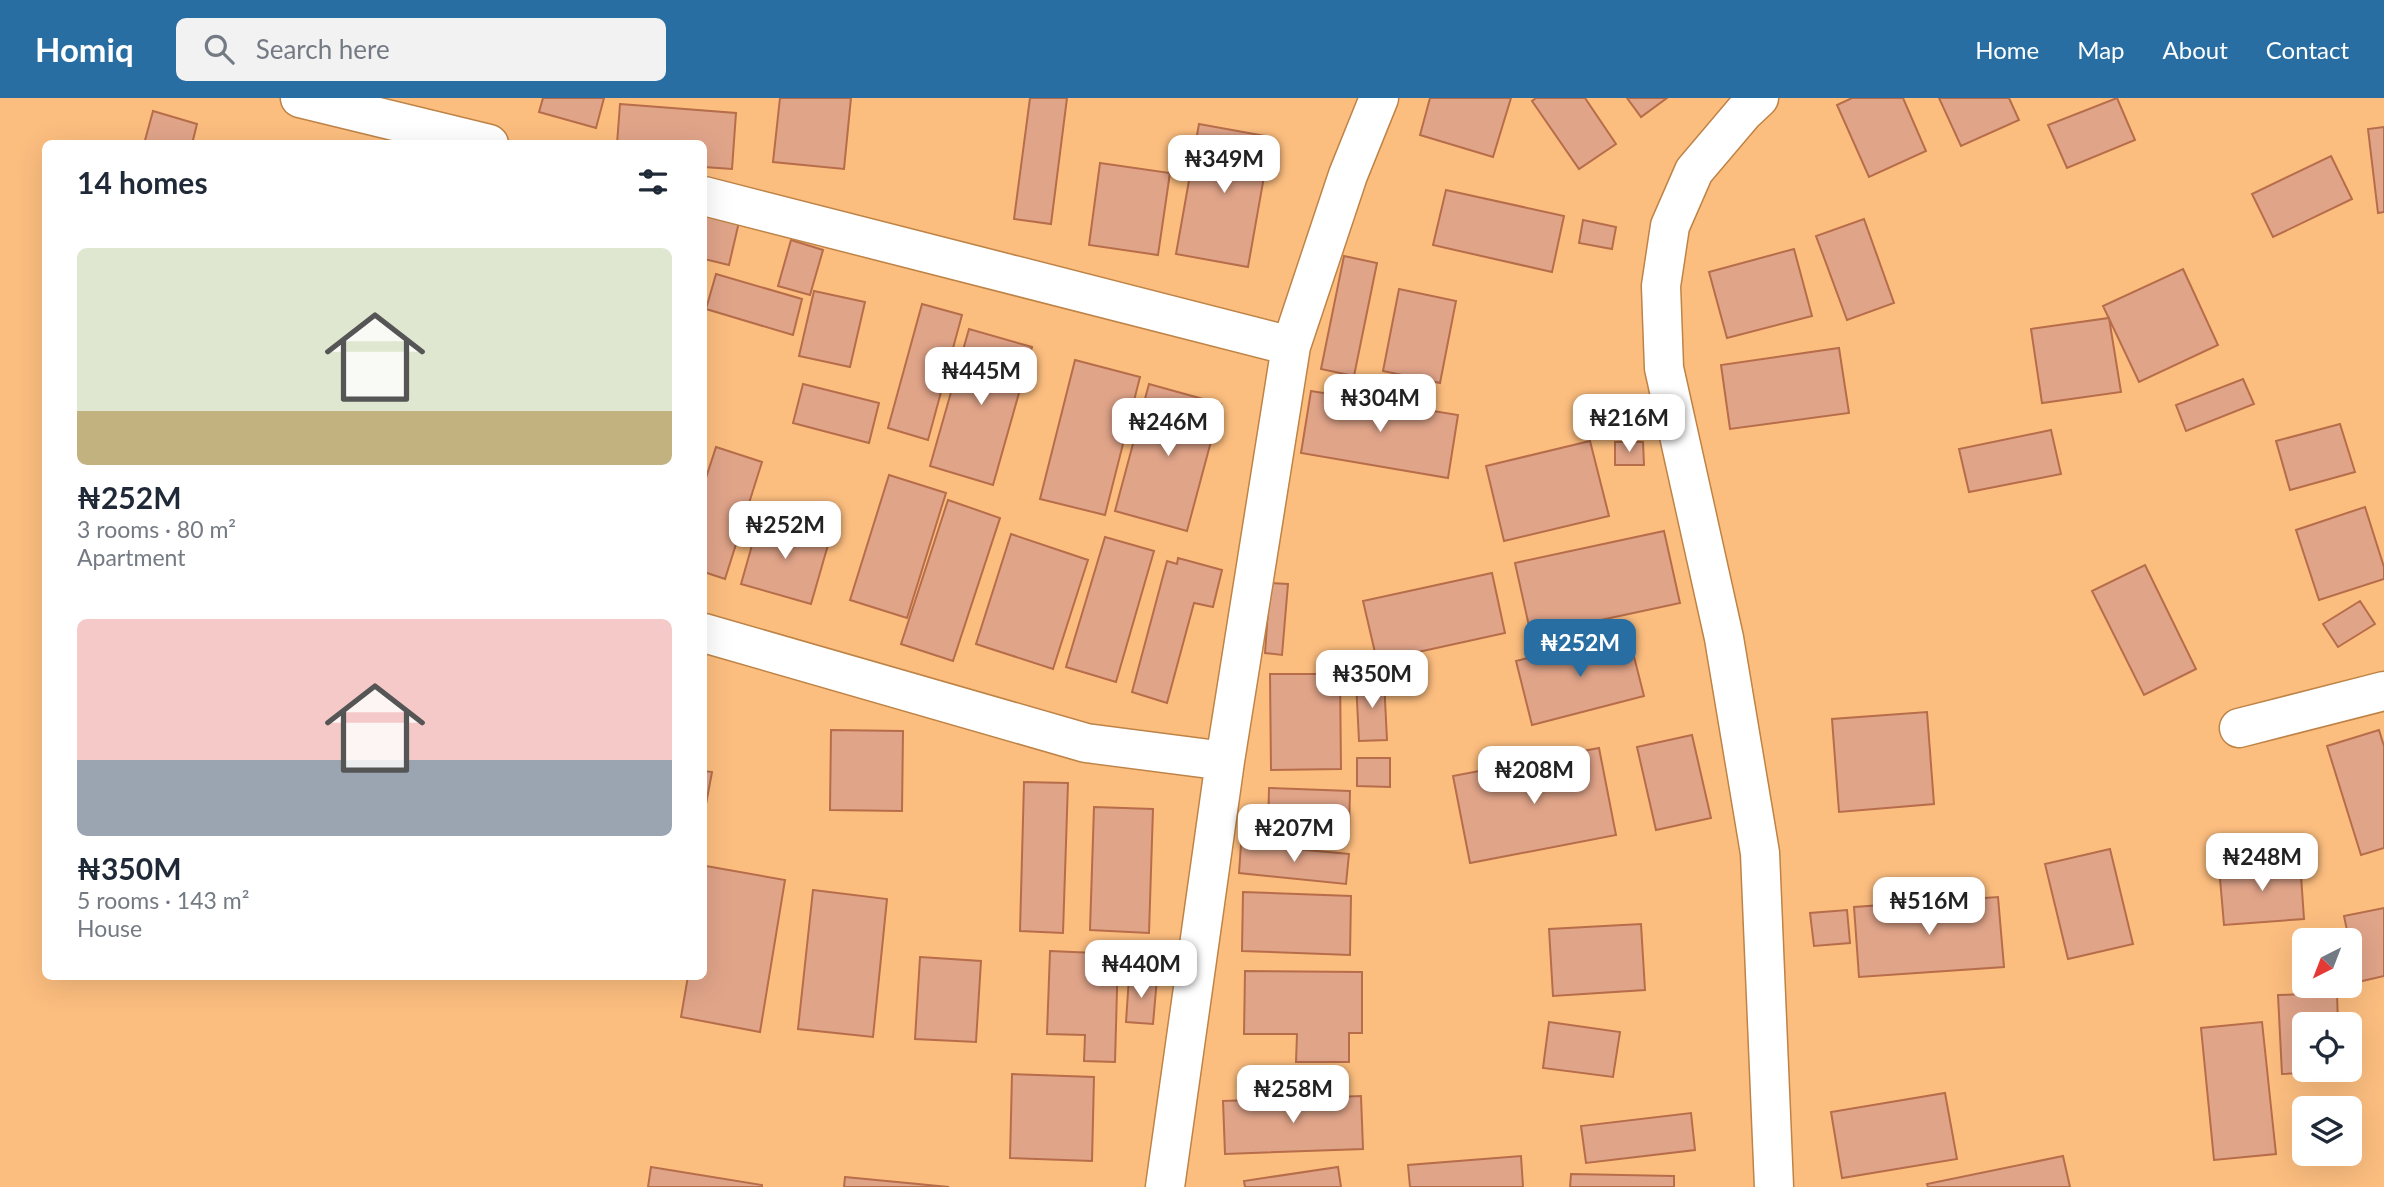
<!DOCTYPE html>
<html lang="en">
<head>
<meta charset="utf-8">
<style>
	body { margin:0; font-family:Lato,sans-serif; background:#f2f2f3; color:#1f2937; height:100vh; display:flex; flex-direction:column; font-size:26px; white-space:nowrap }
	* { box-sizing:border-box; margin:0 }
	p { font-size:23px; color:#747a83 }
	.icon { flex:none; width:38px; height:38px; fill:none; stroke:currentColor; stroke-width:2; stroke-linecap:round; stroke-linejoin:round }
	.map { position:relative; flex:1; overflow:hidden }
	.details { position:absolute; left:42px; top:42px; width:665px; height:840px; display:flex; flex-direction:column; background:#fff; border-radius:10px; box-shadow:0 7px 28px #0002 }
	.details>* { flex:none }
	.needle { width:46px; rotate:222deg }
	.controls { position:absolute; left:2292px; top:830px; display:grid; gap:14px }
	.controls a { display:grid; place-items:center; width:70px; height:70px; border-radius:10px; background:#fff; box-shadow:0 7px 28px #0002; font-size:35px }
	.price { position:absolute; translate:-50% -60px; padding:0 16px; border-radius:14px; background:#fff; color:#222; font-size:23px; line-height:46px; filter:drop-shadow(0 2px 4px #0008) }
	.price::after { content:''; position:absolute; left:50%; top:42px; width:21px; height:16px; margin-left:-10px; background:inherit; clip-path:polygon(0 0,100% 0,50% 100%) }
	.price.current { background:#286ea2; color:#fff }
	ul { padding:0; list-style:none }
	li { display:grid; align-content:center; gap:14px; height:371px; padding:0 35px }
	li span { display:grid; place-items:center; height:217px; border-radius:10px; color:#555 }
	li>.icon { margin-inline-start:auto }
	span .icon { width:126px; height:126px; fill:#fffc; stroke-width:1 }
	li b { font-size:30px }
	h2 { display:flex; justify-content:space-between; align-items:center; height:84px; padding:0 35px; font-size:30px }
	header { display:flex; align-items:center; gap:42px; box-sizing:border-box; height:98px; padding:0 35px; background:#286ea2; color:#fff }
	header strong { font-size:33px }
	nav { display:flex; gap:38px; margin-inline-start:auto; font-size:24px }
	.search { width:490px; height:63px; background:#f2f2f3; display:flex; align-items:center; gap:18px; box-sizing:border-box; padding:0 24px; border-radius:10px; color:#747a83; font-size:26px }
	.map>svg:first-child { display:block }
	.building { fill:#e0a489; stroke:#b76d4a; stroke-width:2 }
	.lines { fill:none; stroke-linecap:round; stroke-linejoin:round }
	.street-casing { stroke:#be8346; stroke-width:41 }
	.street { stroke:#fff; stroke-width:38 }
</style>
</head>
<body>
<header>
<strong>Homiq</strong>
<div class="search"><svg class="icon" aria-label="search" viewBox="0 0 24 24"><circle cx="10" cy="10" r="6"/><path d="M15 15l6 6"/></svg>Search here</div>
<nav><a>Home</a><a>Map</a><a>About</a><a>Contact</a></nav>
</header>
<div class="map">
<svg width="2384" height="1089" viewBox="0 0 2384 1089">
	<rect width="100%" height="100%" fill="#fcbe7f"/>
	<path class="building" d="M543,0H604L596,30L539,14Z
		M780,0H851L844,71L773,64Z
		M1030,0H1067L1051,126L1014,121Z
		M1430,0H1511L1493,59L1420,37Z
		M1536,0H1585L1616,46L1579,71L1532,3Z
		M1627,0H1667L1641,19Z
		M1852,0H1903L1926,53L1869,79L1837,7Z
		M1939,0H2009L2019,22L1961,48Z
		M2117,0L2135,42L2067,70L2048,27Z
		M620,6L736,15L732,71L704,69V46H617Z
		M153,13L197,26L192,46H144Z
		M1199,26L1271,39L1248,169L1176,156Z
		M2384,29V114L2378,115L2368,31Z
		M2331,58L2352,101L2273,139L2252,96Z
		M1100,65L1170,75L1158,157L1089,147Z
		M1446,92L1564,118L1552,174L1433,147Z
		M704,116L739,124L729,167L704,161Z
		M1864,121L1894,205L1847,222L1816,138Z
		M1583,122L1616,129L1612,151L1579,145Z
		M791,142L823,152L810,197L778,188Z
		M1794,151L1812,218L1727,240L1709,174Z
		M1344,158L1377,165L1354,278L1321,271Z
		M2183,171L2218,247L2139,284L2103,208Z
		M716,176L802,201L793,237L706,211Z
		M1399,191L1456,203L1440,285L1383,273Z
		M814,193L865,204L850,269L799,258Z
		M922,206L962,217L928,342L888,330Z
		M2109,220L2121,294L2042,305L2031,231Z
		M969,231L1032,249L993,387L930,368Z
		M1839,250L1849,315L1730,331L1721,267Z
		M1075,262L1140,279L1105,417L1040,401Z
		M2243,281L2254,306L2186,333L2176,307Z
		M803,286L879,305L869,345L793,325Z
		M1149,286L1221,306L1187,433L1115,413Z
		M1311,293L1458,317L1448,380L1301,355Z
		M2340,326L2355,374L2290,392L2276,343Z
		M2051,332L2061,376L1969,394L1959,351Z
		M1590,343L1609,418L1504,443L1486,368Z
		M1615,344H1643L1644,367H1615Z
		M716,349L762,364L725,481L704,474V386Z
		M889,377L946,395L907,520L850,502Z
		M948,402L1000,420L953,563L901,546Z
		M2365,409L2384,469V481L2319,502L2296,432Z
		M760,419L830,440L811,506L741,486Z
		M1664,433L1680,505L1531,537L1515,465Z
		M1011,436L1088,462L1053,571L976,546Z
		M1105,439L1154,453L1116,584L1066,569Z
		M1178,460L1222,472L1213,509L1194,505L1167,605L1132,594L1167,463L1177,466Z
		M2145,467L2196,571L2144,597L2092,493Z
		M1492,475L1505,535L1377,563L1363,503Z
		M1270,485L1288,486L1282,557L1265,555Z
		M2360,503L2375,526L2338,549L2323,526Z
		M1628,535L1644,598L1532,627L1516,563Z
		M1270,576H1340L1341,671L1271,672Z
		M1384,582L1387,642L1359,643L1356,583Z
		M1927,614L1934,706L1839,714L1832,621Z
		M831,632L903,633L902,713L830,712Z
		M2379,632L2384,648V750L2361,757L2327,648Z
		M1692,637L1711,720L1656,732L1637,649Z
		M1599,650L1616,737L1470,765L1453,678Z
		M1357,660H1390V689L1357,688Z
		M704,673L712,674L704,717Z
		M1024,684L1068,685L1063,835L1020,833Z
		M1269,690L1350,693L1349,734L1268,731Z
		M1094,709L1153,711L1149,835L1090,832Z
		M1241,746L1349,756L1346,786L1239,775Z
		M2110,751L2133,846L2068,861L2045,766Z
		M2300,763L2304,821L2224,827L2219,769Z
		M706,768L785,782L760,934L681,919L688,878H704V784Z
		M813,792L887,801L873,939L798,931Z
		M1243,794L1351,798L1350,857L1242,853Z
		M1998,799L2004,869L1859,879L1854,809Z
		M2384,810V878L2358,884L2344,818Z
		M1847,812L1850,845L1814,848L1810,815Z
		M1641,826L1645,892L1553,898L1549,831Z
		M1050,853L1118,856L1115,964L1084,963L1085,937L1047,936Z
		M920,859L981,863L976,944L915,941Z
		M1245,873L1362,874V935H1349V964H1296L1297,936H1244Z
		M1129,879L1157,880L1153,926L1126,924Z
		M2337,895L2338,926H2305V971H2340V973L2282,976L2278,897Z
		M1549,924L1620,934L1613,979L1543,970Z
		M2262,924L2276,1056L2214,1062L2201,930Z
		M1012,976L1094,979L1092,1063L1010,1060Z
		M1945,995L1957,1061L1842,1080L1831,1014Z
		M1361,998L1363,1051L1225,1056L1223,1003Z
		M1691,1015L1695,1052L1586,1065L1581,1028Z
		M1521,1058L1523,1089H1410L1408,1067Z
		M2063,1058L2070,1089H1928L1927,1086Z
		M651,1069L762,1087V1089H648Z
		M1338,1069L1341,1089H1245L1244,1083Z
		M1571,1076L1674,1078V1089H1570Z
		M845,1079L949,1089H844Z"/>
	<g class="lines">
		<defs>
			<path id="street" d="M300,0L489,46
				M1759,0L1744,14L1694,73L1670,128L1661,188L1664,270L1724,540L1760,755L1774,1089
				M704,98L1291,248
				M704,535L1086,645L1225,663
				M2239,630L2384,593
				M1165,1089L1225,663L1291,248L1348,77L1379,0"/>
		</defs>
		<use href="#street" class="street-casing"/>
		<use href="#street" class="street"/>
	</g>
</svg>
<div class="controls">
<a><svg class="needle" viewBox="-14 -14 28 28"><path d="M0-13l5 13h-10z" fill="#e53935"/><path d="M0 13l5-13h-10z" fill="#747a83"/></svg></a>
<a><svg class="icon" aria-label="locate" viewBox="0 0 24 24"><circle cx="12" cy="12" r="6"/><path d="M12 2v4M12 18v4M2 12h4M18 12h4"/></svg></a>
<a><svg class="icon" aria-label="layers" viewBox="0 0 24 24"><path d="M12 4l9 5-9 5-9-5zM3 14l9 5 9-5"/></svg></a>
</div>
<b class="price" style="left:1224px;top:97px">₦349M</b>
<b class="price" style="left:981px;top:309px">₦445M</b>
<b class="price" style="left:1380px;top:336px">₦304M</b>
<b class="price" style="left:1629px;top:356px">₦216M</b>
<b class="price" style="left:1168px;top:360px">₦246M</b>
<b class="price" style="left:785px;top:463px">₦252M</b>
<b class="price current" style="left:1580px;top:581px">₦252M</b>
<b class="price" style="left:1372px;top:612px">₦350M</b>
<b class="price" style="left:1534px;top:708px">₦208M</b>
<b class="price" style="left:1294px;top:766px">₦207M</b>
<b class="price" style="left:2262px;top:795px">₦248M</b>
<b class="price" style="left:1929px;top:839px">₦516M</b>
<b class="price" style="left:1141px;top:902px">₦440M</b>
<b class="price" style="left:1293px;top:1027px">₦258M</b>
<section class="details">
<h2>14 homes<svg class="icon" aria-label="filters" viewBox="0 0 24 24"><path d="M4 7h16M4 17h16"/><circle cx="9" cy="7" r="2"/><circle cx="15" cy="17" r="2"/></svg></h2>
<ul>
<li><span style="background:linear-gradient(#dfe7d0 75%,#c2b280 0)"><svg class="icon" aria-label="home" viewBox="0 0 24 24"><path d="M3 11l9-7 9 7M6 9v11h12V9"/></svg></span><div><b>₦252M</b><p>3 rooms · 80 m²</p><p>Apartment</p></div></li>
<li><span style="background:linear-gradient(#f6c9c9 65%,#9aa5b1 0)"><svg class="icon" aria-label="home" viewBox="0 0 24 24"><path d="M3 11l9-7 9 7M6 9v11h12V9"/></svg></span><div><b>₦350M</b><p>5 rooms · 143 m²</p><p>House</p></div></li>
</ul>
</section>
</div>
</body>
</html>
